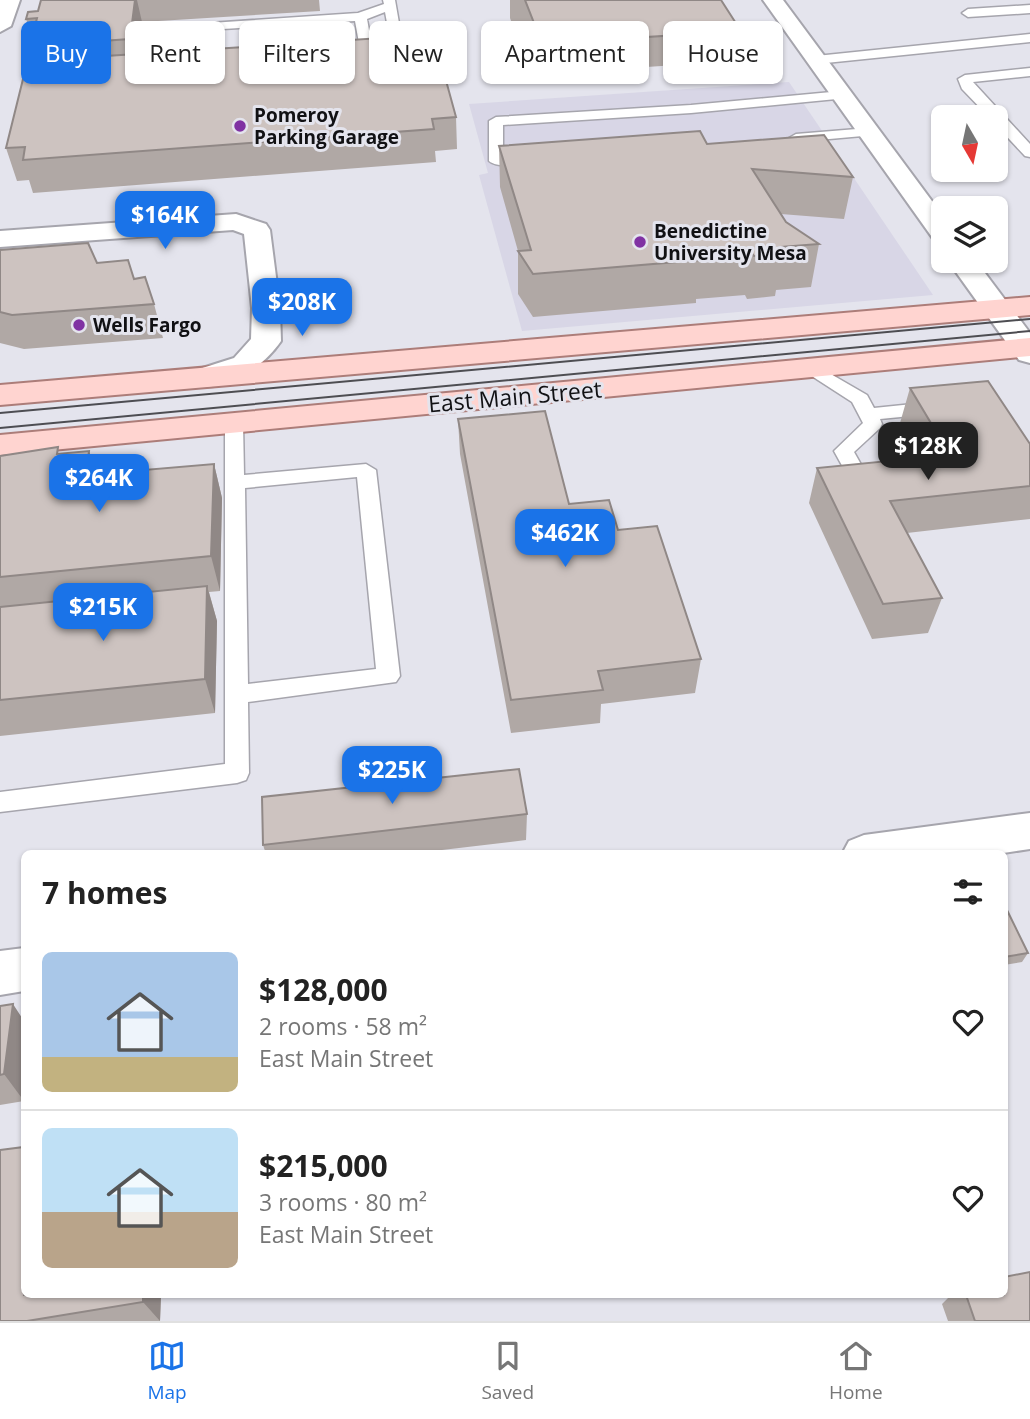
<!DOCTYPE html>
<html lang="en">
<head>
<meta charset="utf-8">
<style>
	body { margin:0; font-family:"Open Sans",sans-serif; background:#f2f2f2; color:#222; height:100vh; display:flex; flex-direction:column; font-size:26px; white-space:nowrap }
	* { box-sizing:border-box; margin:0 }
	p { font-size:23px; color:#767676 }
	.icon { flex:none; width:38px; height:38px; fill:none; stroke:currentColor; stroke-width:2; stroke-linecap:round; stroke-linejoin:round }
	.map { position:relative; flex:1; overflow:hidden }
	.side { position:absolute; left:21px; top:850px; width:987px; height:448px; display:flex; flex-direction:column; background:#fff; border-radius:10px; box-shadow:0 2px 5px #0004 }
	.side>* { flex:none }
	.hud { position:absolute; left:21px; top:21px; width:989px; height:63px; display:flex; gap:14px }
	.needle { width:46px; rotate:171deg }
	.fabs { position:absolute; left:931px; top:105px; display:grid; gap:14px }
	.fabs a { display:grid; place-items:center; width:77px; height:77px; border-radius:10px; background:#fff; box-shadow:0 2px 5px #0004; font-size:35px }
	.price { position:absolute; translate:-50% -60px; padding:0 16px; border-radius:14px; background:#1a73e8; color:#fff; font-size:23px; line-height:46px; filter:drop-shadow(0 2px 4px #0008) }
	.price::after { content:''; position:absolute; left:50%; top:42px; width:21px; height:16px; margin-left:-10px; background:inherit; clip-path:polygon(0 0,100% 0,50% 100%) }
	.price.active { background:#222; color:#fff }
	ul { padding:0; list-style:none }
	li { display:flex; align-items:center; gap:21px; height:175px; padding:0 21px }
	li+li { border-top:2px solid #e0e0e0 }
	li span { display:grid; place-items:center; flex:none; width:196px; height:140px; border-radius:10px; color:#555 }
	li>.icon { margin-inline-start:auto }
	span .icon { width:84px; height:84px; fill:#fffc; stroke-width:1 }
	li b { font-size:30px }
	h2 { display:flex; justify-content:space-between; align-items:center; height:84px; padding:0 21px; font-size:30px }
	.tag { padding:0 24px; border-radius:10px; background:#fff; box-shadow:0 2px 5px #0004; font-size:24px; line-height:63px }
	.tag.active { background:#1a73e8; color:#fff }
	.tabs { display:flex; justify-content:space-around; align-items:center; height:98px; border-top:2px solid #e0e0e0; background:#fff; font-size:19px; color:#767676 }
	.tabs a { display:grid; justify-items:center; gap:4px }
	.tabs .active { color:#1a73e8 }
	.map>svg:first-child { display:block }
	.built { fill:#d8d6e6 }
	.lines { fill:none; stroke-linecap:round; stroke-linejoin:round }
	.service-casing { stroke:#a6a5ad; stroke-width:3 }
	.minor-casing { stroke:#a6a5ad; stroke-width:4 }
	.primary-casing { stroke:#ac7d79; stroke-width:4 }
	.service { fill:#fff; fill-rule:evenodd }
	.minor { fill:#fff; fill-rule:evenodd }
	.primary { fill:#ffd4d0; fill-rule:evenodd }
	.tram { stroke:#4d4d52; stroke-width:2 }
	.wall { fill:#b0a8a5 }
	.shaded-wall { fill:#908886 }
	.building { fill:#cdc3c0; stroke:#908886; stroke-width:2 }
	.poi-dot { fill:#8032a3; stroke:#e4e4ed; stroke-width:2.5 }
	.labels { text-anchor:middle; stroke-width:6; stroke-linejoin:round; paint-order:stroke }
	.far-poi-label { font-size:19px; font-weight:bold; fill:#111114; stroke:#e4e4ed; text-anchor:start }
	.street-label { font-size:23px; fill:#111114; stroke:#e4e4ed }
</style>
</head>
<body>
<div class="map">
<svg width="1030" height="1321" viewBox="0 0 1030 1321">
	<rect width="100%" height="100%" fill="#e4e4ed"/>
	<path class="built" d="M789,82L933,295L522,331L479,175L488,173L469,104Z"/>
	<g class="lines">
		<defs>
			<path id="service" d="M383,0H395L407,69L395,66L385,12L367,19L372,47C365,53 346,54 339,48L359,43L355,21L190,31V55L203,54L210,58L183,64L176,60L180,25L358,13L384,4Z
				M1030,5V13L968,17L962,13L968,9Z
				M1030,34V42L816,64L809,60L816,56Z
				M1030,68V76L973,82L1030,144V157L1025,156L996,125V117H989L962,89L958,79L965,75Z
				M842,91L847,92V98L691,113L503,125V156L531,154L538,158C529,166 498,169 489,161V121L496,117L691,105Z
				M869,128L874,129V135L796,142L789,138L796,134Z
				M810,362L867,395L874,408L932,402L941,408L932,414L880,419L882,424L880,428L854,452L872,484L869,489H855L834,451L863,423L852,402L804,371L801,367Z
				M234,417L243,423L244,475L366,464L376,470L400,676L396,682L248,702L249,773L246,780L237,783L0,812V792L225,764V423ZM357,477L376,669L248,684L245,488Z"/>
			<path id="minor" d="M0,0H20L11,26L0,32Z
				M763,0H783L943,216V242L934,240Z
				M236,214L266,224L270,230L280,308L281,341C263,367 227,393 193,385L189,378L193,371L234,358L251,339L252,308L244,234L233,230L0,247V231Z
				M948,261H976L1030,333V363L1019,360Z
				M1030,813V849L997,854H842L849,841L864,835Z
				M24,948V991L0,995V951Z"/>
			<path id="primary" d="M1030,297V315L0,405V385Z
				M1030,338V356L0,455V435Z"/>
		</defs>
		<use href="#service" class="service-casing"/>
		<use href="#minor" class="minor-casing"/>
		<use href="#primary" class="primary-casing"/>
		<use href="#service" class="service"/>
		<use href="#minor" class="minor"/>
		<use href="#primary" class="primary"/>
		<path class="tram" d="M0,413L1030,319
			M0,428L1030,331"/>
	</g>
	<path class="wall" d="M41,0H319L320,11L142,22L139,54L414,45L456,117L457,149L435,151L436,162L33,193L29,180L17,181L6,148L37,70L30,46L32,38L26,19L38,11Z
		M510,0H721L741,31L737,61L571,72L570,80L544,81L524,29L514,30L510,18Z
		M707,144L853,177L844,219L781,214L786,222L819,244L811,287L776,290L775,296L747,299L745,295L696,299V303L533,317L518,294V251L500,187L499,146Z
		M0,250L97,263L134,279L154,304L163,338L24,349L0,343Z
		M910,388L1030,444V519L907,533L942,598L928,633L872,639L809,503L817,468L920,458L900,423Z
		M458,419L569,504L618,530L701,659L695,693L601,704L600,723L511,733L460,454Z
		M60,454L97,474L214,464L222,498L220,591L209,592L217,621L215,713L0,736V456Z
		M527,814L526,840L408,854H266L263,845Z
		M1004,904L1028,953L1022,962L1004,965Z
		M0,1006L24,1021V1101L0,1105Z
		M24,1295H161L160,1321H0Z
		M951,1295H1004L1030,1321H948L942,1304Z"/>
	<path class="shaded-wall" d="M135,0H137L142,22L137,70L130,39Z
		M89,451L101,486L86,475Z
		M214,464L222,498L220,591L211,556Z
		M207,586L217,621L215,713L205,679Z
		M13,1004L24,1021V1101L4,1074Z
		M143,1295H161L160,1321L143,1302Z"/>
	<path class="building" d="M41,0H135L130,39L30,46L37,18L26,19L28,12L38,11Z
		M525,0H721L741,31L568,42L571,49L545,51Z
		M412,36L414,45L436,44L456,117L432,119L434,129L23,160L25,147L6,148L25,71L42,70L44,60Z
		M700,131L707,144L824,135L853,177L752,169L786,222L819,244L779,247L783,253L754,256L751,252L700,256L701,260L533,274L518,251L531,250L499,146Z
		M88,243L97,263L128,260L134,279L145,277L154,304L12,315L0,312V250Z
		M988,381L1030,444V486L890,501L942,598L883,604L817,468L950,455L910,388Z
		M545,411L569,504L609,500L618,530L657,526L701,659L598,671L603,690L511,700L458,419Z
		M58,447L57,454L89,451L86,475L214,464L211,556L0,577V456Z
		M207,586L205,679L0,700V607Z
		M519,769L527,814L263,845L262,797Z
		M1004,904L1028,953L1004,957Z
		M13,1004L4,1074L0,1075V1006Z
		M24,1147V1295H143V1302L27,1321H0V1150Z
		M1030,1272V1321H975L966,1295H1004V1277Z"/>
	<g class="poi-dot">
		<circle cx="240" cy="126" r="7"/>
		<circle cx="640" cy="242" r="7"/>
		<circle cx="79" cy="325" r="7"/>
	</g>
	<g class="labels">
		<g class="far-poi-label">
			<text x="254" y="122">Pomeroy<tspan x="254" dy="22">Parking Garage</tspan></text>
			<text x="654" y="238">Benedictine<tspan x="654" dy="22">University Mesa</tspan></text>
			<text x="93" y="332">Wells Fargo</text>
		</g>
		<g class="street-label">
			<text transform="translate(515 397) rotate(-5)" y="8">East Main Street</text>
		</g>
	</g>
</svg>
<div class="fabs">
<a><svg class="needle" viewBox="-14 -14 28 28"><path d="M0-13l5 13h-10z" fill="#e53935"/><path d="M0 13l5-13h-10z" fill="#767676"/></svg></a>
<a><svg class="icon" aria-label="layers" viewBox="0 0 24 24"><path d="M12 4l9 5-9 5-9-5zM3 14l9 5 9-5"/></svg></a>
</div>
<b class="price" style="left:165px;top:251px">$164K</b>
<b class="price" style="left:302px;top:338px">$208K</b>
<b class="price active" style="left:928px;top:482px">$128K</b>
<b class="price" style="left:99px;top:514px">$264K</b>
<b class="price" style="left:565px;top:569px">$462K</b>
<b class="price" style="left:103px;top:643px">$215K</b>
<b class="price" style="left:392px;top:806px">$225K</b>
<div class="hud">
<a class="tag active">Buy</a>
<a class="tag">Rent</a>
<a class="tag">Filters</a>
<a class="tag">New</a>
<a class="tag">Apartment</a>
<a class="tag">House</a>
</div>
<section class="side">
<h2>7 homes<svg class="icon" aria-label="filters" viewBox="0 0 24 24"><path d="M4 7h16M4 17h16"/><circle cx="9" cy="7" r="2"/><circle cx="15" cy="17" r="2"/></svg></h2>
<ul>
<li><span style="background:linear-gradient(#a9c7e8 75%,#c2b280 0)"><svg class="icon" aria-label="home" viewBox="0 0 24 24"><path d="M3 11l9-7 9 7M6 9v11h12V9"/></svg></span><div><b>$128,000</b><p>2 rooms · 58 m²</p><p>East Main Street</p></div><svg class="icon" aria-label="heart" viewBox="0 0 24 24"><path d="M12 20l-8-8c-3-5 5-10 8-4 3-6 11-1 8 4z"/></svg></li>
<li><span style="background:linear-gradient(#bfe0f5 60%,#b9a48a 0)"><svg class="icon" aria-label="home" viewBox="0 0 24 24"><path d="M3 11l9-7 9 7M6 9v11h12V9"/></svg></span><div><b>$215,000</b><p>3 rooms · 80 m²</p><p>East Main Street</p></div><svg class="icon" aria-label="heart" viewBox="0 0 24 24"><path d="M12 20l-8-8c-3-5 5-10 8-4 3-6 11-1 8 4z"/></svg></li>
</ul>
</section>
</div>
<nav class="tabs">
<a class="active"><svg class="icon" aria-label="map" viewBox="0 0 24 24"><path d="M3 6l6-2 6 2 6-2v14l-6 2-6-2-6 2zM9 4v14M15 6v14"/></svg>Map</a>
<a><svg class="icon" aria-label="saved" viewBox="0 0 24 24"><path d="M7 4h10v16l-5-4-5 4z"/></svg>Saved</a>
<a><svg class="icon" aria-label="home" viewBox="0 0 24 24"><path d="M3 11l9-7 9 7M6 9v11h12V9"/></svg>Home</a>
</nav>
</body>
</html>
